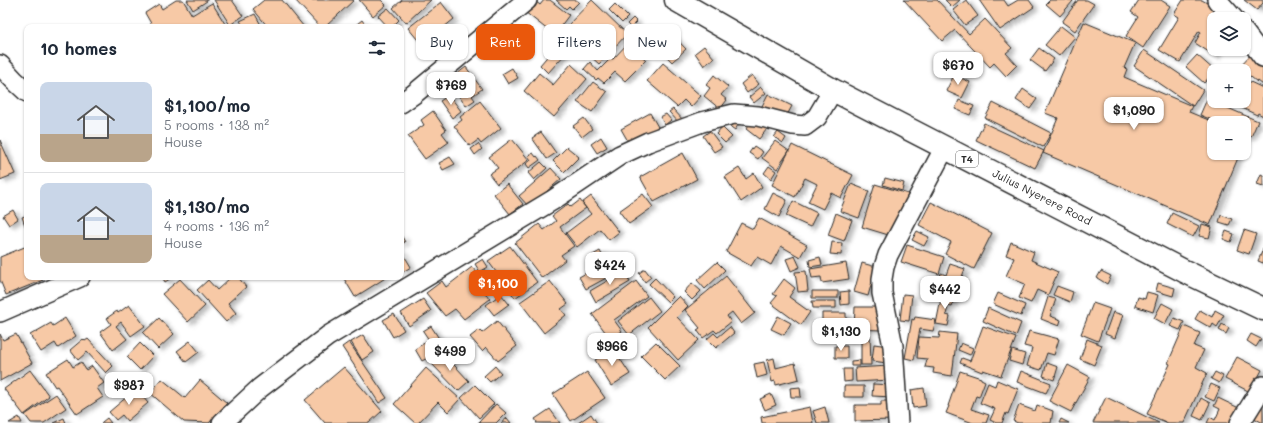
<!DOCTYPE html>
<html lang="en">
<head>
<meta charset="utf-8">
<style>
	body { margin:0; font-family:Mali,sans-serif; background:#f2f2f3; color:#1f2937; height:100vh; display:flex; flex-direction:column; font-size:15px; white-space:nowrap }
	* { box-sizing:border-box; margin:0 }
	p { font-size:13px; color:#747a83 }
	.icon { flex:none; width:22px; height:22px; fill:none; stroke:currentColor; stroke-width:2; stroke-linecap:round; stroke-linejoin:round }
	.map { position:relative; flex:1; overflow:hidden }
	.details { position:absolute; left:24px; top:24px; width:380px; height:256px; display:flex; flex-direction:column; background:#fff; border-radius:8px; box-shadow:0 1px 3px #0004 }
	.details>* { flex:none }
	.hud { position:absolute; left:416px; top:24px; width:380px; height:36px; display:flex; gap:8px }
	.buttons { position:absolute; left:1207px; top:12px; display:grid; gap:8px }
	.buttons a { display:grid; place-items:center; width:44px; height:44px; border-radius:8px; background:#fff; box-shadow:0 1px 3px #0004; font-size:20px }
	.price { position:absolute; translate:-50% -34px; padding:0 9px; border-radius:8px; background:#fff; color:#222; font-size:13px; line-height:26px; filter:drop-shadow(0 1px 2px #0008) }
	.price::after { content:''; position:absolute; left:50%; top:24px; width:12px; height:9px; margin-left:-6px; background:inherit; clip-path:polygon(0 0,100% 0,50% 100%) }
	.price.active { background:#ea580c; color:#fff }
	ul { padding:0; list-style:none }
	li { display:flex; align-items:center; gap:12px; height:100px; padding:0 16px }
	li+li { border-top:1px solid #e0e1e3 }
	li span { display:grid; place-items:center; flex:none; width:112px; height:80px; border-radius:8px; color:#555 }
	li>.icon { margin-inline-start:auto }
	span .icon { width:48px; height:48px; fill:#fffc; stroke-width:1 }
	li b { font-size:17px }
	h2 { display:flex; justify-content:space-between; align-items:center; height:48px; padding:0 16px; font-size:17px }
	.tag { padding:0 14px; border-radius:8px; background:#fff; box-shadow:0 1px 3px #0004; font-size:14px; line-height:36px }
	.tag.active { background:#ea580c; color:#fff }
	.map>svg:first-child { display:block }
	.building { fill:#f7c9a6; stroke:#2b2b2b; filter:url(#shadow) }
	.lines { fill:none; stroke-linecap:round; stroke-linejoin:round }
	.minor-casing { stroke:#2b2b2b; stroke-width:22 }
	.trunk-casing { stroke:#2b2b2b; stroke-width:25 }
	.minor { stroke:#fff; stroke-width:19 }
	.trunk { stroke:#fff; stroke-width:22 }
	.labels { text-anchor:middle; stroke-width:3; stroke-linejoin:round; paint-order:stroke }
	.shield { fill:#fff; stroke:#6b6b6b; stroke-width:1 }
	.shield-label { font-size:10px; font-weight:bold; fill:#2b2b2b }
	.street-label { font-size:11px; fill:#2b2b2b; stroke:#fff }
</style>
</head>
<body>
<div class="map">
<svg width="1263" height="423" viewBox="0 0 1263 423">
	<defs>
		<filter id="shadow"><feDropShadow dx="4.5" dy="2.5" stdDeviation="2" flood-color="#0004"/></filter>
	</defs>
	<rect width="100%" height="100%" fill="#fff"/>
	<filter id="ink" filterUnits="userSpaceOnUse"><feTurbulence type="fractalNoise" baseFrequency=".025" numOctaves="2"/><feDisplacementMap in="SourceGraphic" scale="8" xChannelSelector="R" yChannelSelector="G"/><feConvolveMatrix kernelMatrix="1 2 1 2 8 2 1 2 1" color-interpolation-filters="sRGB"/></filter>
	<g filter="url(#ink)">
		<path class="building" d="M176,0H183L192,15L212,3L227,27H153L145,13L159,4L162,9Z
			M187,0H207V1L193,10Z
			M214,0H232L243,16L230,25Z
			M264,0H282L304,27H287L285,25L282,27H268L253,9Z
			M295,0H354L325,27H320Z
			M359,0H381L386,5L373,16Z
			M402,0H431L406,23L393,8Z
			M544,0H550L569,15L554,35L525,12L535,1L540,5Z
			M556,0H576L579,2L572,9L569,6L566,9Z
			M592,0L627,34L599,64L580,47L585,43L567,26Z
			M904,0H937L969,34L985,19L1012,48L1006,53L1017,65L1006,76L994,63L990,67L955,30L942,41Z
			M945,0H960L952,7Z
			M966,0L978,16L965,25L953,10Z
			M979,0H1004L1008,6L1018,0H1029L1034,7L1000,30Z
			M1050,0H1072L1073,1L1060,16L1046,4Z
			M1078,0H1087L1094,4L1075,31L1062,22Z
			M1139,0H1161L1170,6L1143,48L1126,36L1138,17L1131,12Z
			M1183,0H1202L1233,19H1214V49H1219L1215,56L1195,43L1201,32L1199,31L1180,62L1159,50L1179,17L1174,14Z
			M1244,0H1263V3L1257,10Z
			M441,2L454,19L422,45L408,28Z
			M615,4L628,17L622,23L609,10Z
			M388,8L399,20L392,27H388L378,16Z
			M255,14L262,27H244L240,21Z
			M633,18L637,22L631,28L627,24Z
			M362,20L367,27H353Z
			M1084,22L1135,43L1124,68L1127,69L1124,77L1192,106L1189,112L1216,123H1214V153H1240L1210,225L1043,153L1058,118L1045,113Z
			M1061,26L1075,37L1059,56L1045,45Z
			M500,27L515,38L506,52L490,42Z
			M665,27L686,49L672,62L651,40Z
			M628,43L646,60L625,81L615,72L604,83L598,78L596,80L584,69L590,62L598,71L611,58L613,59Z
			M557,45L566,53L548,73L540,65Z
			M704,46L714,58L704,66L695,53Z
			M1039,48L1054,59L1045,71L1030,60Z
			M1144,50L1203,90L1193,106L1134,66Z
			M1251,54L1263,65V85L1258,81L1257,82L1239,67Z
			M1197,55L1215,71L1204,83L1186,67Z
			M663,63L701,96L691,107L684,100L677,107L647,81Z
			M571,64L587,79L554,117L524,91L539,73L553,85Z
			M466,67L482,89L472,96L475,100L466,106L452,87L458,82L453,77Z
			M512,68L518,78L508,84L502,74Z
			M714,75L728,87L721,95L727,100L720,109L704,96L710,88L706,85Z
			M752,75L759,84L747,93L741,84Z
			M954,75L970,82L962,98L946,91Z
			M1244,79L1263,88V116L1258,113L1257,115L1227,101H1244Z
			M593,82L607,92L592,112L577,102Z
			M761,87L766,93L754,103L749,97Z
			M1023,89L1037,99L1030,109L1016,100Z
			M768,94L792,106L786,117L762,106Z
			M449,95L461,111L452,118L440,101Z
			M1207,99L1258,121L1251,137L1244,134V123H1219L1200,115Z
			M959,100L974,106L970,115L955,109Z
			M480,101L501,128L481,144L478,140L470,146L454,126L462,120L460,117Z
			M993,103L1051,133L1043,147L985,118Z
			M673,109L684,121L680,124L669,112Z
			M433,111L446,130L442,133L449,142L425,159L408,136L424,125L421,120Z
			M650,113L658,127L629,143L621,129Z
			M666,114L671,120L665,125L660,117Z
			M584,118L592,129L582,137L573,126Z
			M753,119L767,129L759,139L746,129Z
			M740,122L735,130L728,125Z
			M984,123L1044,151L1035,168L976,140Z
			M722,127L732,137L725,143L716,134Z
			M710,131L722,147L714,152L703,136Z
			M541,132L556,153L547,159L532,138Z
			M778,132L786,138L783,143L774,137Z
			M1244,135L1247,136L1244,144Z
			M601,137L607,147L597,153L591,144Z
			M512,139L529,160L497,184L489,174L498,168L489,157Z
			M0,140L15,174L0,180Z
			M775,141L789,151L777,169L762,158Z
			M478,144L482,149L475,155L471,149Z
			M792,145L853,175L841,198L831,193L823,209L808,202L817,184L805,178L795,197L772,185Z
			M754,146L763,152L758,159L749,153Z
			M567,147L579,157L564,172L553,161Z
			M533,153L536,157L537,156L540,160L529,168L526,164L531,160L528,156Z
			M683,153L697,179L654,202L640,177Z
			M450,157L455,164L443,170L439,163Z
			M541,162L547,168L534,180L528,173Z
			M769,166L776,171L771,179L764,173Z
			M551,168L561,179L529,207L519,196Z
			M739,168L746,179L754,173L762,187L741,202L725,177Z
			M1261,174L1263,175V186L1257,184Z
			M885,178L904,183L902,191L883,185Z
			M507,184L523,204L510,214L494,194Z
			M851,184L869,191L859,218L840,211Z
			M875,184L908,194L895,237L862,227Z
			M773,193L787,200L779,217L765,209Z
			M643,194L653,207L629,224L619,211Z
			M591,196L619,232L609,240L600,229L577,247L566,233L591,214L582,203Z
			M580,200L586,208L560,227L574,246L561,255L565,260L542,278L515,243L539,224L544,230L556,221L552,216L568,204L571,207Z
			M793,201L817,213L810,227L786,216Z
			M931,202L992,233L974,269L945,254L951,242L919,225Z
			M13,210L18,219L9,225L3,216Z
			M836,213L852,220L844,241L828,235Z
			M1172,213L1199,226L1193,237L1167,224Z
			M27,215V231L22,217Z
			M1221,215L1232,219L1229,225L1219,222Z
			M759,218L807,245L800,257L781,246L771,265L757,257L751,266L726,252L741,223L753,229Z
			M1202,224L1212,227L1209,238L1199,236Z
			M1244,230L1256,234L1249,254L1237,250Z
			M917,231L929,237L924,246L912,240Z
			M1226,231L1234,234L1231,242L1223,239Z
			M401,235L405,242L401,245Z
			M832,242L842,243L841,255L830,254Z
			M1011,242L1034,252L1031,260L1058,272L1048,295L1037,290L1031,303L1019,298L1025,284L1006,276L1014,258L1006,255Z
			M907,245L944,257L939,274L901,262Z
			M27,246V277H42L43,280L6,295L0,280V257Z
			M510,246L537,282L515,298L488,261Z
			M1263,249V263L1258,261Z
			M401,250L411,267L401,273Z
			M600,251L605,261L612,257L619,271L586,289L579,277L597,267L591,256Z
			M795,256L800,267L791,271L786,259Z
			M820,257L822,265L810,267L809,260Z
			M483,259L488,267L480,272L475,264Z
			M717,262L725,270L705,289L697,280Z
			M846,263L849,279L822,283L821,277L812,278L810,269Z
			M862,263L876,267L868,296L854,292Z
			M950,264L965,269L959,284L953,282L950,287L938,283L941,273L946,275Z
			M472,267L483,280L478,284L490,299L464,319L455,309L445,316L426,293L442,281L446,287Z
			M645,269L651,277L645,282L639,273Z
			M624,271L630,282L596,302L590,291Z
			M806,271L808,291L798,292L795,272Z
			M1101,271L1111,276L1107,284L1097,278Z
			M488,273L498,286L493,290L483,277Z
			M726,276L755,313L741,324L732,312L727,316L731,322L717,333L714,330L703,338L697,330L700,328L685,310Z
			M162,277H173L165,282Z
			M231,277H238L246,287L228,303L236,313L226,322L197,290L208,280L217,290Z
			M343,277H387L355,297Z
			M655,278L673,297L668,302L649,284Z
			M180,279L205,306L188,322L162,294Z
			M784,279L795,288L789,297L810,312L801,325L771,303L777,296L773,294Z
			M550,281L568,304L561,309L566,315L544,333L520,302Z
			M636,281L647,296L614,320L622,331L611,340L592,314Z
			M692,283L701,291L692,300L684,292Z
			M1158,283L1175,288L1173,296L1156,291Z
			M1057,286L1073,292L1070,302L1053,295Z
			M812,291H838V298H812Z
			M849,291V304L841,305L840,292Z
			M1147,292L1158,295L1153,312L1135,306L1138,297L1145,299Z
			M998,293L1025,305L1021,316L993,304Z
			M501,294L509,304L494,315L486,305Z
			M903,294L912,295L909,321L900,320Z
			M942,294L954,296L952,307L948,306L946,315L950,316L948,326L936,324Z
			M679,296L688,306L677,317L699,340L678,360L648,327Z
			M649,297L660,311L629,335L618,321Z
			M1048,297L1056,299L1050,316L1061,320L1059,326L1041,319Z
			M423,299L431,311L409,326L401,313Z
			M812,301H836V308H813Z
			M1093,303L1110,309L1098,341L1081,334Z
			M1162,303L1173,309L1165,324L1154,318Z
			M129,305L145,326L131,336L121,322L116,326L127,339L113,350L100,332L111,324L107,318L117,311L118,313Z
			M855,307H882L881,330L854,329Z
			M988,308L1021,323L1016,336L983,321Z
			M1200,310L1212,317L1215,310L1224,315L1217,327L1213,324L1211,328L1195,319Z
			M1113,312L1123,315L1115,338L1105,334Z
			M822,313H846V323H853V338H838V330H822Z
			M394,314L404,330L393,337L383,320Z
			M778,316L791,323L784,335L771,329Z
			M915,317L936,320L933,331L920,329L914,360L905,358L912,319L914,320Z
			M65,318L76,336L58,348L55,343L41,352L30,335L51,323L53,326Z
			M159,318L174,334L158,349L143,333Z
			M1174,318L1184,322L1180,330L1170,326Z
			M497,321L517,346L498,361L486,347L482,351L470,337L479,330L482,333Z
			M1222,324L1229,328L1226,334L1219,330Z
			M431,326L445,348L422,361L415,349L429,340L423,331Z
			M983,326L1016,338L1001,376L983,370L982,372L960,363L962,358L970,361Z
			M1184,326L1200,333L1194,346L1204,350L1196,367L1207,373L1184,423H1168L1147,414L1170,364L1168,363Z
			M730,327L734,333L716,348L707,339L714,333L718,337Z
			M1029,331L1059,339L1054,355L1047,353L1041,370L1027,366L1032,348L1024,346Z
			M940,332L957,334L952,376L933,373L934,368L925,367L927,359L917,358L919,337L939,338Z
			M0,334L3,340L16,334L32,363L0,381Z
			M1251,334L1261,339L1256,347L1247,341Z
			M363,335L374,352L362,360L351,342Z
			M870,335L871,365H861V336Z
			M83,339L85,341L88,339L113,366L106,373L87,352L78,360L70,350Z
			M1087,339L1102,345L1094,365L1080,359Z
			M190,341L199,352L186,362L177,351Z
			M349,342L387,398L379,403L342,347Z
			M656,342L680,366L665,380L641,356Z
			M140,343L153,356L140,370L127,357Z
			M961,343L973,348L970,355L958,350Z
			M874,344L889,346L887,363L872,361Z
			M835,346H847V358H835Z
			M613,348L630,374L611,386L595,360Z
			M1012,350L1025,354L1022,365L1009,361Z
			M442,352L469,381L458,391L431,363Z
			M1237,357L1262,370L1250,392L1225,379Z
			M774,358L776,368L795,363L799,379L776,385L775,381L772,382L767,360Z
			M68,359L73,367L81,362L86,370L92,366L104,383L97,388L103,397L77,414L57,386L55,387L46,373Z
			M860,360V366H851V361Z
			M764,362L767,375L757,378L754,364Z
			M1047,363L1058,367L1054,380L1043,376Z
			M1068,365L1090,377L1071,412L1049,401Z
			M495,366L501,373L490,382L484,376Z
			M889,366L890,380L856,382L855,368Z
			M344,367L382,411L369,423H325L305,400Z
			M426,368L460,399L448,412L438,402L418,423H415L394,404Z
			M843,369H852V381L844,382Z
			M30,370L49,396L24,415L4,389Z
			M960,371L981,378V379L985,381L979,397L976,396L971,409L989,415L986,423H973L946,413L949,406H948Z
			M1021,371L1051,383L1046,393L1017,382Z
			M587,372L605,398L571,421L553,394Z
			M1215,372L1223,376L1219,383L1211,379Z
			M162,379L185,398L200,380L227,403L209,423L184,422L150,393Z
			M997,380L1018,389L1008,414L1006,413L1002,423H996L990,420L995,409L980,403L988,383L995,386Z
			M873,384L893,385V397L872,396Z
			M1211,384L1220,388L1214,401L1205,397Z
			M475,385L494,404L479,418L461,398Z
			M844,386H864V397H844Z
			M800,387L801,397H791L790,388Z
			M924,388L926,406L913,408L911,390Z
			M136,389L148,403L127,421L122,415L116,420L109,412Z
			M56,394L66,408L44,423H31L25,415Z
			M771,394L776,405L765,410L760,399Z
			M1106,397L1159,423H1093Z
			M1201,398L1210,403L1202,420L1193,416Z
			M1218,398L1239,408L1232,423H1207L1210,417L1215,420L1220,409L1214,406Z
			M881,401H894V420L855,421V405H881Z
			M1263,403V423L1254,418Z
			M496,404L506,413L496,423H478Z
			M1019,405L1035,411L1037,405L1053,411L1051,423H1018L1013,421Z
			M810,407L813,423H762L761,417Z
			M825,407L829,423H817L813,411Z
			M550,409L560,423H536L537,422L535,419Z
			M591,414L597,423H578Z
			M19,417L22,423H9Z
			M64,418L66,423H53Z
			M107,418L111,423H101L102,422Z
			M507,418L511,423H501Z
			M1061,419L1069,423H1059Z"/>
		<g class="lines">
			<defs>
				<path id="minor" d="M1217,0L1234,19
					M1244,32L1263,57
					M0,65L14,80L27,92
					M401,103L414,94L527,0
					M0,312L80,277
					M222,423L260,388L328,336L553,200L620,155L648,142L702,122L734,114L758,116L793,125L805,126L817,117L833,90
					M898,423L893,346L882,293V279L884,267L888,255L945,147
					M1240,423L1263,386"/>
				<path id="trunk" d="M676,0L833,90L1184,271L1263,309"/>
			</defs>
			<use href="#minor" class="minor-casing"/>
			<use href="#trunk" class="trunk-casing"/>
			<use href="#minor" class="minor"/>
			<use href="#trunk" class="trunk"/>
		</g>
	</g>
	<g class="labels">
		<rect class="shield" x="956" y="151" width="22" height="16" rx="3"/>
		<g class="shield-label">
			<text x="967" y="163">T4</text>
		</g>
		<g class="street-label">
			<text transform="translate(1042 197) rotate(27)" y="4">Julius Nyerere Road</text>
		</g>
	</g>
</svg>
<div class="buttons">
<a><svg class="icon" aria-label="layers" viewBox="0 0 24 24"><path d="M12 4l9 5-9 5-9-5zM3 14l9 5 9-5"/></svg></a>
<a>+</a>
<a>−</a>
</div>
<b class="price" style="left:958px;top:86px">$670</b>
<b class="price" style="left:451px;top:106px">$769</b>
<b class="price" style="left:1134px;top:131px">$1,090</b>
<b class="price" style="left:610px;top:286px">$424</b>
<b class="price active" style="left:498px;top:304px">$1,100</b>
<b class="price" style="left:945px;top:310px">$442</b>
<b class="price" style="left:841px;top:352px">$1,130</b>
<b class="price" style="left:612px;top:367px">$966</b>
<b class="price" style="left:450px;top:372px">$499</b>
<b class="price" style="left:129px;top:406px">$987</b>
<div class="hud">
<a class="tag">Buy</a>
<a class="tag active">Rent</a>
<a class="tag">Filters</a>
<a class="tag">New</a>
</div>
<section class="details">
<h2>10 homes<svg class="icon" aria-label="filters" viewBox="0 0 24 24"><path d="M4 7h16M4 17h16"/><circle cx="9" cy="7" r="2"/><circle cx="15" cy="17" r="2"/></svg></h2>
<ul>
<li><span style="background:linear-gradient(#c9d6e8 65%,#b9a48a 0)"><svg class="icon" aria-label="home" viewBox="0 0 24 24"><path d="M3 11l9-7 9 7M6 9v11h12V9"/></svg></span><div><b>$1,100/mo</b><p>5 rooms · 138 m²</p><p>House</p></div></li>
<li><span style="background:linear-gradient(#c9d6e8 65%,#b9a48a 0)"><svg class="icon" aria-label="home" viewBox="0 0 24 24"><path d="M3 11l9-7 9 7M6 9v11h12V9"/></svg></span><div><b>$1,130/mo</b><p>4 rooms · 136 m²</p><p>House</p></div></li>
</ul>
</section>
</div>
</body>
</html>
